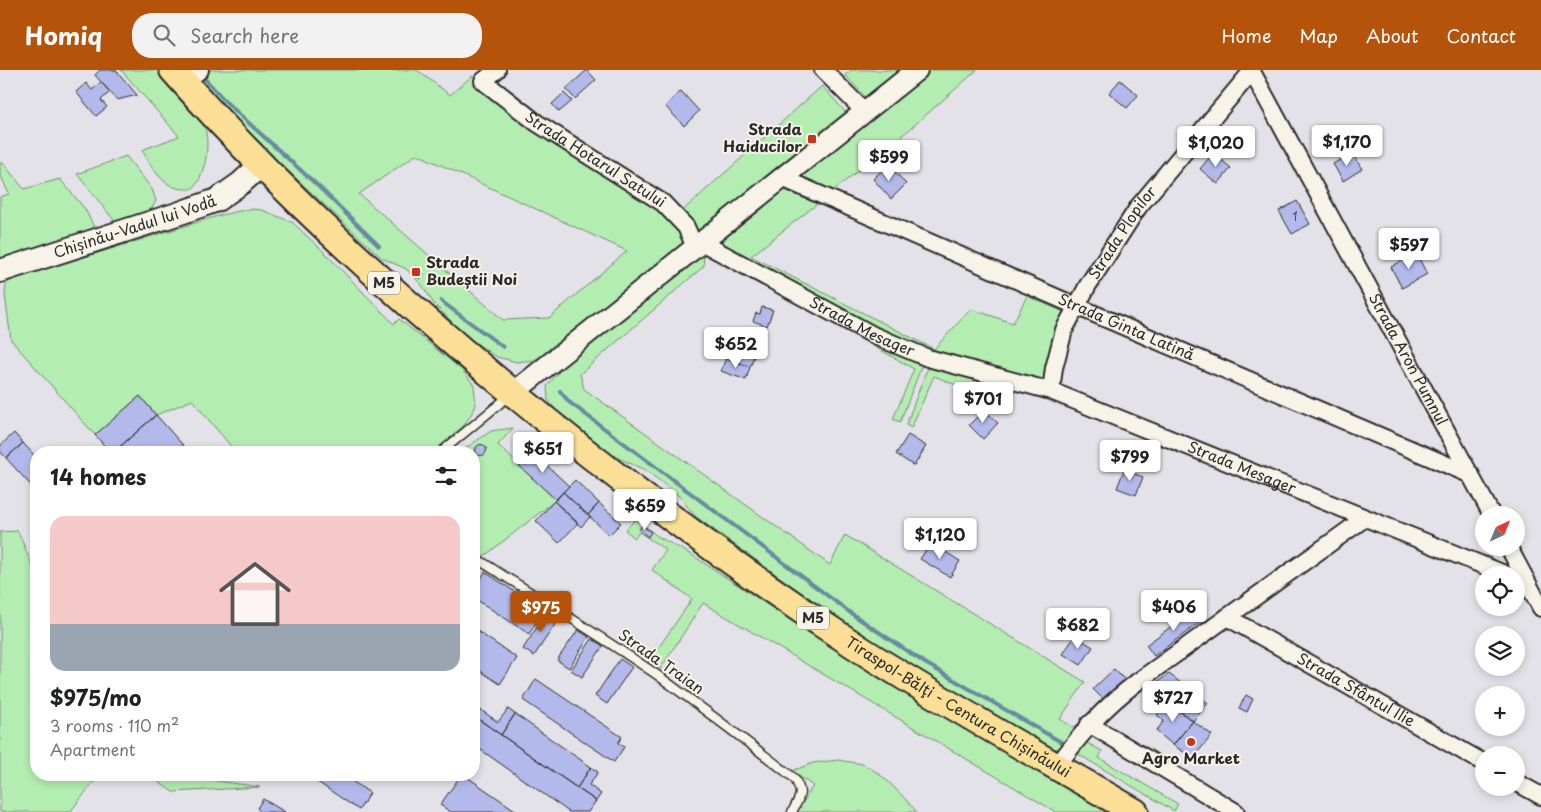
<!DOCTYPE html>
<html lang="en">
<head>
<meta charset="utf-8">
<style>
	body { margin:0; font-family:"Playpen Sans",sans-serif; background:#f2f2f2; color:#202124; height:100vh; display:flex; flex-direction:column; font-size:19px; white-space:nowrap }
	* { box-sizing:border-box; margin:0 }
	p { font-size:16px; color:#757577 }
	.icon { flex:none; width:28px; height:28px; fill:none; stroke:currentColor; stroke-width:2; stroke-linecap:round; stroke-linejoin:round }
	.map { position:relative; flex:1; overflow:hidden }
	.panel { position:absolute; left:30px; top:376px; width:450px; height:335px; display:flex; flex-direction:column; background:#fff; border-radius:20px; box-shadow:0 2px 8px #0003 }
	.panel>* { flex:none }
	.needle { width:32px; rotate:44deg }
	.fabs { position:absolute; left:1475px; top:436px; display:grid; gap:10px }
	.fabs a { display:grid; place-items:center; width:50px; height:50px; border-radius:50%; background:#fff; box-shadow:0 2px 8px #0003; font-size:25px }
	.price { position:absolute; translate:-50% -42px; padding:0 11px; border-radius:5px; background:#fff; color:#222; font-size:16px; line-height:32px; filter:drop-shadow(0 1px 2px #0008) }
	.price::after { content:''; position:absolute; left:50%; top:30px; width:15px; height:11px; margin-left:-8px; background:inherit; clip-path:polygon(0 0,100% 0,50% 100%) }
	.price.on { background:#b45309; color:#fff }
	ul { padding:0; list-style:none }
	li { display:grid; align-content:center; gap:10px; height:265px; padding:0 20px }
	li+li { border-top:1px solid #e0e0e0 }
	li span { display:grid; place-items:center; height:155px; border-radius:15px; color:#555 }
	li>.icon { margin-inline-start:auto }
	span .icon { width:90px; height:90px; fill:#fffc; stroke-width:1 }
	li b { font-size:21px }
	h2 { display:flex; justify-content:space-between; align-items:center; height:60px; padding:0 20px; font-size:21px }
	header { display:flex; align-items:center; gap:30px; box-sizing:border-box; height:70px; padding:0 25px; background:#b45309; color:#fff }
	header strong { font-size:24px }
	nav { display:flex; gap:28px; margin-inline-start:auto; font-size:18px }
	.search { width:350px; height:45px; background:#f2f2f2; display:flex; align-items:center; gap:12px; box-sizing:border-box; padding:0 18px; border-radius:20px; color:#757577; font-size:19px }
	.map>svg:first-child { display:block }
	.green { fill:#b4edb1; stroke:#708c6e; fill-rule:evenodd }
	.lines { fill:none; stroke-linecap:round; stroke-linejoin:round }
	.stream { stroke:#678ba1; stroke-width:4 }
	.building { fill:#b3baeb; stroke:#2b2b2b }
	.service-casing { stroke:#2b2b2b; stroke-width:11 }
	.minor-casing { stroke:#2b2b2b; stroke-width:20 }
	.tertiary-casing { stroke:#2b2b2b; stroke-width:24 }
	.secondary-casing { stroke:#2b2b2b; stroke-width:26 }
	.trunk-casing { stroke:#2b2b2b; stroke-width:30 }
	.service { stroke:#f7f3e8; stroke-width:8 }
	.minor { stroke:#f7f3e8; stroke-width:16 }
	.tertiary { stroke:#f7f3e8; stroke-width:20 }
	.secondary { stroke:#f7f3e8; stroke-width:22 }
	.trunk { stroke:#fbdf96; stroke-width:26 }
	.poi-dot { fill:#c8321e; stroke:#f7f3e8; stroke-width:2 }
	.labels { text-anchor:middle; stroke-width:4; stroke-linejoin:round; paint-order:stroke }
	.number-label { font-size:12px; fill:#4d4f5b }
	.shield { fill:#f7f3e8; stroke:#686764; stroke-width:1 }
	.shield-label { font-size:14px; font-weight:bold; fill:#2b2b2b }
	.poi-label { font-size:15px; font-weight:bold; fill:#2b2b2b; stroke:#f7f3e8; text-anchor:end }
	.street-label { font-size:15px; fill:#2b2b2b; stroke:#f7f3e8 }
</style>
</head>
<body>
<header>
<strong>Homiq</strong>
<div class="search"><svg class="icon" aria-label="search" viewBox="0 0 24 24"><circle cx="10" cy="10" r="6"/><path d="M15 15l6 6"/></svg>Search here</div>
<nav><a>Home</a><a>Map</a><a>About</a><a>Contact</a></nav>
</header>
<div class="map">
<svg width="1541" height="742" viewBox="0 0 1541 742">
	<rect width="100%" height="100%" fill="#e3e2e9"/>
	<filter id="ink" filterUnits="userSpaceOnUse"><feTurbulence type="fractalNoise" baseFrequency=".02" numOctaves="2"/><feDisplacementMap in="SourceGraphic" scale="10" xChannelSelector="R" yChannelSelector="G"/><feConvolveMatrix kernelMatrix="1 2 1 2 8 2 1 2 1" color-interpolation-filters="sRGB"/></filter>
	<g filter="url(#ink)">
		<path class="green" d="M121,0H161C174,15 201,43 206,62C208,74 207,88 203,99C201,105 199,112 195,116C192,120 189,119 185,119C163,119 152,97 142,80L179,66Z
			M208,0H417L450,25L472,6L535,55L658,135L681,162L685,178L561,276L534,290L517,292L497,287L467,267L434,234L422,215L406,199L382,188L194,14ZM417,84L627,181L549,248L503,250L359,124Z
			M852,0H907L869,31L845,5Z
			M929,0H977L910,59L833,121L797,106Z
			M822,16L849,46L699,166L680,143Z
			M126,86L152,119L156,131L151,140L117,154L77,104Z
			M0,93H3L24,119L60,109L85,139L94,157L93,160L0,189V127L9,124L0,104Z
			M782,119L817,134L751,186L934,279L971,239L1013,253L1027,226L1066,243L1048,314L931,285L877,263L714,174Z
			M249,139L262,140L292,152L325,183L394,254L399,249L462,300L474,315L476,336L465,354L436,382H236L192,330L156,345L140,326L95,365L11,270L5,225L6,214L13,209L221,145Z
			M703,183L704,196L580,304L584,319L830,495L845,465L1085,612L1060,649L1079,661L1065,678L1054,679L978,635L846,555L695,446L678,425L647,401L610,384L563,349L548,330L547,316L569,290Z
			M723,191L920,289L922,295L900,352L893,349L914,299Z
			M931,293L1007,313L1011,325L1006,335L934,306L911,358L906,355L925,304Z
			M513,358L498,375L556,430L483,487L474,481V382H460L491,361Z
			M636,449L657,466L692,485L880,609L1119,742H1056L703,533L659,601L648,593L692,529L652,500L666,480L639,462L635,468L625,460Z
			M18,461L34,500L36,501V705H99L70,742H0V462Z
			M1087,673L1102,681L1099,688L1178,734L1174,741L1076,683Z
			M838,690C846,692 855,692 862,694C884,703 901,725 917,742H797L813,716L792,701L813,693Z
			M148,705H188L190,707L260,717L173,722Z"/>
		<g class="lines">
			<path class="stream" d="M205,9L228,34L318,116L379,176
				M441,231L503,277
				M560,321L569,332L852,544L925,593L1061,672"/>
		</g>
		<path class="building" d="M100,0H116L137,25L117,30L95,5Z
			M587,0L596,10L575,29L566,19Z
			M1120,10L1138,25L1127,38L1109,23Z
			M101,12L110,22L101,30L107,37L96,46L76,22L86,13L92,20Z
			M681,21L699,41L684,56L665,36Z
			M564,23L572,31L559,42L552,34Z
			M1213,83L1231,98L1218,114L1200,99Z
			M1352,83L1362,99L1343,111L1333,94Z
			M888,94L906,114L891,129L873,109Z
			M1297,131L1310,154L1292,164L1279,141Z
			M1416,183L1427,204L1402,218L1391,197Z
			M416,196L424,204L420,209L411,201Z
			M762,237L773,240L767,256L753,251L756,243L760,244Z
			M749,259L762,264L750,297L737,292Z
			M726,288L750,297L746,310L721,301Z
			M140,326L156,345L114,382H110L95,365Z
			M984,340L998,353L983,369L969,355Z
			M156,345L189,382H118L116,380Z
			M14,363L23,373L6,388L0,381V376Z
			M908,365L926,376L914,396L896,384Z
			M23,373L36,387V421L6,388Z
			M475.5 380a5.5 5.5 0 1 1 11 0a5.5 5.5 0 1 1-11 0Z
			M529,379L569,416L556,430L516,393Z
			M1124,400L1143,407L1136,425L1117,418Z
			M575,410L599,433L588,445L563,422Z
			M563,422L590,447L581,457L554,431Z
			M554,431L578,453L559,473L536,451Z
			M599,433L621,453L609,465L588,445Z
			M642,455L651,462L648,467L639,460Z
			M931,473L960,491L950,507L920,489Z
			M485,502L544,541L529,564L474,528V520Z
			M1195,539L1203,550L1154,586L1146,575Z
			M548,540L560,547L534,586L523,579Z
			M474,559L517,588L500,614L474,597Z
			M578,560L589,567L569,598L557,590Z
			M1075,566L1093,577L1081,595L1063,584Z
			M592,569L603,576L582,607L571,600Z
			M620,589L632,597L607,634L595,626Z
			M1114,599L1125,610L1104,630L1093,619Z
			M1169,604L1208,633L1193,651L1148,618Z
			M536,609L622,667L618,673L624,677L614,692L523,630Z
			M1246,625L1253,629L1247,642L1239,638Z
			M1167,632L1193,651L1173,675L1156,661L1164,651L1157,645Z
			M475,636L498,652L508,639L515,644L501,665L474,646Z
			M515,644L591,697L577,718L501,665Z
			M474,646L596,731L588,742H569L474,675Z
			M1193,651L1212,665L1193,688L1173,675Z
			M591,697L598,702L589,715L601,724L596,731L577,718Z
			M307,705H343L370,723L359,740Z
			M461,705H464L518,742H451L440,735Z
			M263,729L285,742H261L257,738Z"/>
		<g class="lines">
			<defs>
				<path id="service" d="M441,382L509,326
					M474,487C536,526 599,565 660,607C705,640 750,674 794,708C804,723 800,727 792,742"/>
				<g id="minor">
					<path id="s1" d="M497,0L483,11L537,53L663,133L686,157L695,177"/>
					<path d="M823,0L865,42"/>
					<path id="s2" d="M1251,0L1492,445"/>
					<path d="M185,13L200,0"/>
					<path id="s3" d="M782,108L1076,236L1471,405"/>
					<path id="s4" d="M701,172L875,266L928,288L1051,321L1507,505"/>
					<path id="s5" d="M1051,321L1054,298L1064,260L1088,215L1139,136L1252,1"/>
					<path d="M1509,478L1541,538"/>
					<path id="s6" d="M1227,547L1484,693"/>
					<path d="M1089,654L1236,742"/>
					<path d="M1057,696C1083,661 1102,639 1137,612L1365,448"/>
					<path d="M1516,712L1541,726"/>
				</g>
				<path id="tertiary" d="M513,323L917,0"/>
				<g id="secondary">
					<path id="s7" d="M0,201L180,143L217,130L241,113L262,94"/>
				</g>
				<g id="trunk">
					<path id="s8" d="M173,0C273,114 385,217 501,313C616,409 735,498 860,579C950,637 1043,688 1135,742"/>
				</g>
			</defs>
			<use href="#service" class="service-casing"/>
			<use href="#minor" class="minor-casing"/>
			<use href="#tertiary" class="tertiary-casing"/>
			<use href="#secondary" class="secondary-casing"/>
			<use href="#trunk" class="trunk-casing"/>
			<use href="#service" class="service"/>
			<use href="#minor" class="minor"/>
			<use href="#tertiary" class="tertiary"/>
			<use href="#secondary" class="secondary"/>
			<use href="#trunk" class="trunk"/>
		</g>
	</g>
	<g class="poi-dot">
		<rect x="807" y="64" width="10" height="10" rx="2.5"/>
		<rect x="411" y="197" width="10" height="10" rx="2.5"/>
		<circle cx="1191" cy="672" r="5"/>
	</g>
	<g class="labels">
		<g class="number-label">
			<text x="1295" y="151">1</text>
		</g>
		<g class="shield">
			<rect x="368" y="201.5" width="32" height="23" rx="4"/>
			<rect x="797" y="536.5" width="32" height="23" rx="4"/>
		</g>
		<g class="shield-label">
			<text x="384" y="218">M5</text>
			<text x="813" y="553">M5</text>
		</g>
		<g class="poi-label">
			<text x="802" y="65">Strada<tspan x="802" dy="17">Haiducilor</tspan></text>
			<text x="426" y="198" text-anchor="start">Strada<tspan x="426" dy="17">Budeștii Noi</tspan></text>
			<text x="1191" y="694" text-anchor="middle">Agro Market</text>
		</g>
		<g class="street-label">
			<text dy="5" stroke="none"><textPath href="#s1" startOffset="155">Strada Hotarul Satului</textPath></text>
			<text dy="5" stroke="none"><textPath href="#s7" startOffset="142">Chișinău-Vadul lui Vodă</textPath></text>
			<text dy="5" stroke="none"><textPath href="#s5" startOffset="176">Strada Plopilor</textPath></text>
			<text dy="5" stroke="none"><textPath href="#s4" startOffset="182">Strada Mesager</textPath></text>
			<text dy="5" stroke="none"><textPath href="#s3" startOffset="375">Strada Ginta Latină</textPath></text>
			<text dy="5" stroke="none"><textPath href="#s2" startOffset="329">Strada Aron Pumnul</textPath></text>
			<text dy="5" stroke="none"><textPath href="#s4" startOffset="588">Strada Mesager</textPath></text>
			<text transform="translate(661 592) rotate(35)" y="5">Strada Traian</text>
			<text dy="5" stroke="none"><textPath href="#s6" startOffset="148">Strada Sfântul Ilie</textPath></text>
			<text dy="5" stroke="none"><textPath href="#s8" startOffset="1015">Tiraspol-Bălţi - Centura Chișinăului</textPath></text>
		</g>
	</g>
</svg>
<div class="fabs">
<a><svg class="needle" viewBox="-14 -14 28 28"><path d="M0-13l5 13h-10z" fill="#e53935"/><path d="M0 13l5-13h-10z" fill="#757577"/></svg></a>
<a><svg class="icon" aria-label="locate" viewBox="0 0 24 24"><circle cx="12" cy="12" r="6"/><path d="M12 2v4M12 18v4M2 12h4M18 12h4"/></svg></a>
<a><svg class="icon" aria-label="layers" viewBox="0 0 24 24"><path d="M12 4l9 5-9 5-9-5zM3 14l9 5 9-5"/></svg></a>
<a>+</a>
<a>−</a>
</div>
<b class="price" style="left:1347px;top:97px">$1,170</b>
<b class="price" style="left:1216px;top:98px">$1,020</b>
<b class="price" style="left:889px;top:112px">$599</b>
<b class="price" style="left:1409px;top:200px">$597</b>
<b class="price" style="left:736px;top:299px">$652</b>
<b class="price" style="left:983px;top:354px">$701</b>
<b class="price" style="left:543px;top:404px">$651</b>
<b class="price" style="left:1130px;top:412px">$799</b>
<b class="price" style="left:645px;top:461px">$659</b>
<b class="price" style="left:940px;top:490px">$1,120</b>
<b class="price" style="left:1174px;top:562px">$406</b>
<b class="price on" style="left:541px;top:563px">$975</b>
<b class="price" style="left:1078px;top:580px">$682</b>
<b class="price" style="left:1173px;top:653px">$727</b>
<section class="panel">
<h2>14 homes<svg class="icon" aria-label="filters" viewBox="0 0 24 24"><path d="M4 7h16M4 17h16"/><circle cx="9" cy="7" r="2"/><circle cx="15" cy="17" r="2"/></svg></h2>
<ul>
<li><span style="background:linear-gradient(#f6c9c9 70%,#9aa5b1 0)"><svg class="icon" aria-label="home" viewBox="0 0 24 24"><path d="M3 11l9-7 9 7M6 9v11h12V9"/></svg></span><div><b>$975/mo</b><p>3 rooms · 110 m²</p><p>Apartment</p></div></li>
</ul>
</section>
</div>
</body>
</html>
